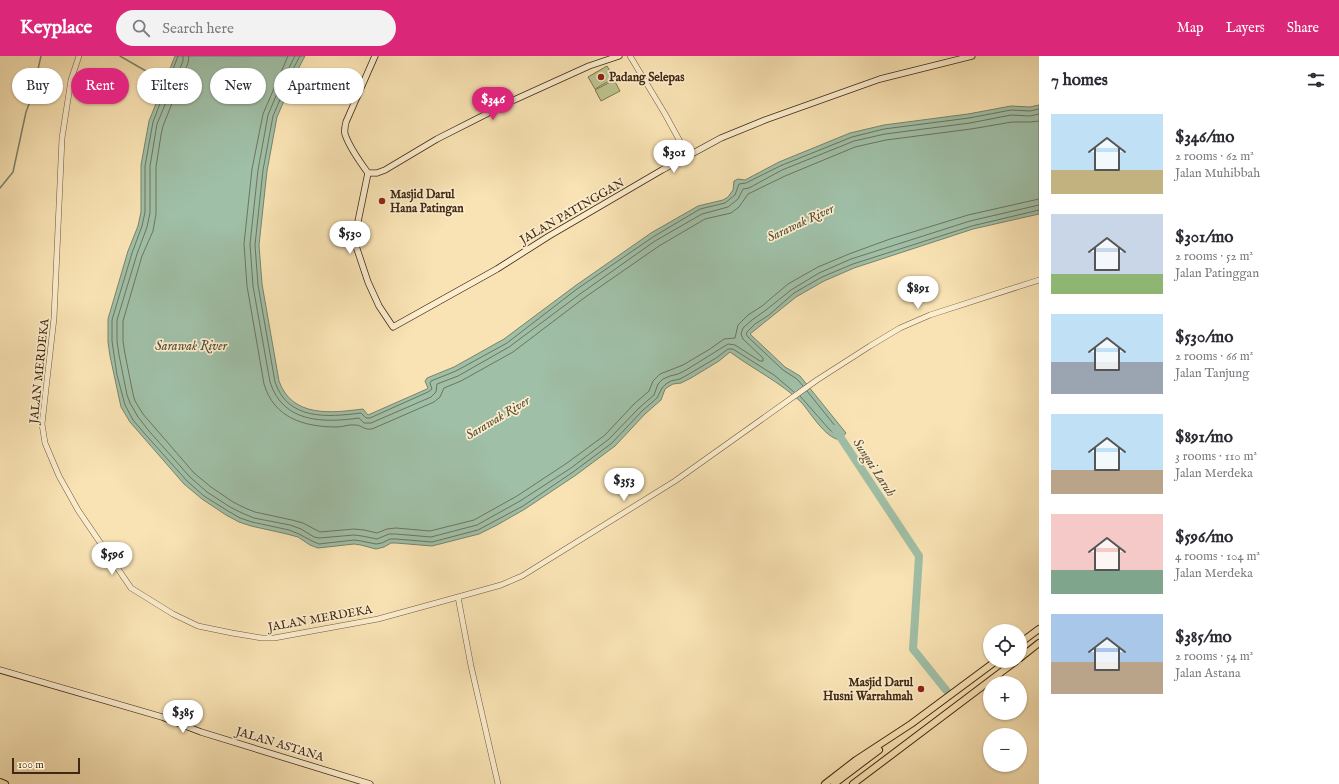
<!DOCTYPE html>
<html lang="en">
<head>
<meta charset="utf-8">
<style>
	body { margin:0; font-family:"IM FELL English",serif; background:#f2f2f3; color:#2b2b33; height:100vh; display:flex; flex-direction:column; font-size:15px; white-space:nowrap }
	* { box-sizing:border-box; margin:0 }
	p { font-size:13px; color:#7c7c81 }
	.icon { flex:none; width:22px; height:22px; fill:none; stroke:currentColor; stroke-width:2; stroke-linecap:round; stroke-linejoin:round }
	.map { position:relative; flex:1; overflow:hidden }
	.side { display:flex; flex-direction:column; background:#fff; width:300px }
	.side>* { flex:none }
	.guide { position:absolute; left:12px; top:12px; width:380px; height:36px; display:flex; gap:8px }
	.fabs { position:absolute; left:983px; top:568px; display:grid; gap:8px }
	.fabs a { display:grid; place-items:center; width:44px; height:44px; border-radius:50%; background:#fff; box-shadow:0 1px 3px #0004; font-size:20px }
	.scale { position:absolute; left:12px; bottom:10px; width:68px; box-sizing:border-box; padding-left:4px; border:2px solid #412812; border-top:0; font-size:11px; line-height:14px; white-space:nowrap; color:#412812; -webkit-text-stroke:3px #fbedce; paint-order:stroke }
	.price { position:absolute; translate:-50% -34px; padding:0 9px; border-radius:14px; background:#fff; color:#222; font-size:13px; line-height:26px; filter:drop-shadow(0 1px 2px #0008) }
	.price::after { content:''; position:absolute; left:50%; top:24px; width:12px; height:9px; margin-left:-6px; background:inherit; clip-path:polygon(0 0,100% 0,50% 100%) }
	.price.active { background:#db2777; color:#fff }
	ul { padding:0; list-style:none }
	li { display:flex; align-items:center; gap:12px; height:100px; padding:0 12px }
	li span { display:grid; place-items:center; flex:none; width:112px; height:80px; border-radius:0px; color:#555 }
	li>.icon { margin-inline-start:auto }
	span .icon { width:48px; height:48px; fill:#fffc; stroke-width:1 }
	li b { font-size:17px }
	h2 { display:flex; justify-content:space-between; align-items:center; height:48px; padding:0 12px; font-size:17px }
	.tag { padding:0 14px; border-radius:18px; background:#fff; box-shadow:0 1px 3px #0004; font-size:14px; line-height:36px }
	.tag.active { background:#db2777; color:#fff }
	header { display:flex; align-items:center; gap:24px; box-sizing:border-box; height:56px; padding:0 20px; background:#db2777; color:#fff }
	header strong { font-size:19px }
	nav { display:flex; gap:22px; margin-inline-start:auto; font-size:14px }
	.search { width:280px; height:36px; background:#f2f2f3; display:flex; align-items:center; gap:10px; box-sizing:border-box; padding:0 14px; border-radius:22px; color:#7c7c81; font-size:15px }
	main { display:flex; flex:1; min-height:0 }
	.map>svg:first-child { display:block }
	.green { fill:#bcc48e; stroke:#7e7650 }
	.water { fill:#9fbfa7; stroke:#79836b }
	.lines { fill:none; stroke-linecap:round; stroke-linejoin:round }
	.shore { stroke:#70745c; stroke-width:1 }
	.stream { stroke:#79836b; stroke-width:1.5 }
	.river { stroke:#9fbfa7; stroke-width:8 }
	.tertiary-casing { stroke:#6f573a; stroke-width:6 }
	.secondary-casing { stroke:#412812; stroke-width:7 }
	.primary-casing { stroke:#412812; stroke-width:8 }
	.tertiary { stroke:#fbedce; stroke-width:5 }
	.secondary { stroke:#fbedce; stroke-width:5.5 }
	.primary { stroke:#f9e3b4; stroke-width:6 }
	.poi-dot { fill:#8f2418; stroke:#fbedce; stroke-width:1.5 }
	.labels { text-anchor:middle; stroke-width:3.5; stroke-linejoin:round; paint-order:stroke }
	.poi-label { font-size:12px; font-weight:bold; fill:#412812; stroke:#fbedce; text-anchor:start }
	.street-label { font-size:12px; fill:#412812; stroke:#fbedce }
	.water-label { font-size:13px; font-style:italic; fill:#584e37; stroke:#fbedce }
</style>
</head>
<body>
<header>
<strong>Keyplace</strong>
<div class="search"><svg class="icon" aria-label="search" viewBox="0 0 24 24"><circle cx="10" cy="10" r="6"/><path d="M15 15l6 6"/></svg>Search here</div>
<nav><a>Map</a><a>Layers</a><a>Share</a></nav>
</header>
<main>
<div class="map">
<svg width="1039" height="728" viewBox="0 0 1039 728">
	<rect width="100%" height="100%" fill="#f9e3b4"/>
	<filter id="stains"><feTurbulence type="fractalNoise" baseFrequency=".005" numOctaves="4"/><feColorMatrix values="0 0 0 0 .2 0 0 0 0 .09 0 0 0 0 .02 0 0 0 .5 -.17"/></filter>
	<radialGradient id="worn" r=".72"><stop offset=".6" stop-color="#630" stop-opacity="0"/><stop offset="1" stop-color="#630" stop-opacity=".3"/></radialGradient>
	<path class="green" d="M607,10L614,22L595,33L588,21Z
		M614,24L620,35L601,45L595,34Z"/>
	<path class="water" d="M175,0H305L297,15L277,61L267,115L259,189L262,228L279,325C292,362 332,357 363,353L368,359L427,333L428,332L425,325L427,322L454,311L504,283L575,230L651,177L698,150L723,144L728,141L733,134L734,125L738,123L745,124L779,106L850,77L884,69L968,58L1011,50L1030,51L1039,49V158L973,173L854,212L824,225L796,241L750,278L785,311L800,320L846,377L840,384C824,381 811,357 801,346C780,326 753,313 730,296L719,305L691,322L681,327L673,328L668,331L665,333L661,344L645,358L615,390L576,419L525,453L497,469L479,478L432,490L396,487H391L384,491L376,493L361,489L354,488L318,492L310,489L298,481L287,478L251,470L239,466L226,459L202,443L184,428L130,366L121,351L110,300L108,286V263L128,195L138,170L141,156V109L149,65Z"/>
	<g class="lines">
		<path class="shore" d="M178,0L153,66L145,110V156L142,170L132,197L112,264V285L117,319L125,349L133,364L145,378L187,425L204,440L228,455L240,462L252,466L289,474L299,478L312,485L319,488L354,484L361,485L376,488L382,487L390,483H396L432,486L478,474L523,450L573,416L612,387L642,355L657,342L662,332L666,328L671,325L680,323L689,318L716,302L728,293H733L774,319L794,336
			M183,0V5L157,68L150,110V157L147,171L137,198L117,264V285L119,299L127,339L130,347L138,361L149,375L190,421L207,436L230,451L242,457L254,462L290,469L301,473L314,481L319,482L354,479L362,480L377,483L389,478H396L431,481L477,469L520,445L571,412L609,383L639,352L654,339L658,328L663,323L670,320L678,318L686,314L728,288L735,289L760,305H763V302L743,283L741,278L743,272L752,264L766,254L791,234L819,217L851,203L970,165L1039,149
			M189,0L188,7L163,70L161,79L156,111V158L153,175L142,200L123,265V285L125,298L133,338L135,345L143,358L194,417L211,431L233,446L245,452L255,456L292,464L303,467L320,476L354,473L364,474L377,477L387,473L396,472L430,475L474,464L517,440L567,407L605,379L634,348L649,335L653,325L660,318L683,309L710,293L724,283L735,282L738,269L748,259L762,250L788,228L818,211L849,198L890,183L968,159L1039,143
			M288,0L263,58L252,113L244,188L247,230L264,328C274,362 304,371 337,371C343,371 349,368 355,369C362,369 363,374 372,373L434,346L440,341L444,332L461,325L513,296L584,242L659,190L705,163L731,157L739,151L748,138L785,120L855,91L886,84L971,73L1012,66H1030L1039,65
			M295,0L281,28L268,59L258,114L250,188L253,230L270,326C283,367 323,367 359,362L364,367H371L431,341L436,336L437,328L458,320L509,291L580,238L655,185L702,158L728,151L738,143L743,133L749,132L782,114L854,85L885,78L970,67L1011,59L1030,60L1039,58
			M300,0L293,13L273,60L263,114L255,189L258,229L275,326C288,365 328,361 361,357L366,362H370L428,336L432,333L430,327L431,325L456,315L507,287L577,233L653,181L700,153L725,147L735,139L739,128L746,127L780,110L852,81L884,73L969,62L1011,54L1030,55L1039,53
			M803,330L797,323L783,314L748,281L746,278L748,275L755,268L769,259L794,237L822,221L853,208L972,170L1039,154
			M800,340L829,373L836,379H839L840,376L807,335"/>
		<path class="stream" d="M120,0L165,26
			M0,132L13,116L26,56L32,40L41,0"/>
		<path class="river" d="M835,373L919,500L913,593L946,634"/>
		<defs>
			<path id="tertiary" d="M79,0L71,24L62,82L54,262L42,368L45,387L59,420L78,454L131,532L173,558L198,570L232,577L262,582H274L378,563L458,541L471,610L498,728
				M630,0L665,58L688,100
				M458,541L501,529L522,520L675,425L817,324L870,290L900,272L930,259L1039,224"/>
			<path id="secondary" d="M368,117L355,180V187L368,226L379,250L393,271L497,213L549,180L662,114L721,82L765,64L880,23L972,0
				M368,117H377L385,114L437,83L514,44L589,10L619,0
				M368,117C360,106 349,91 345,78C344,74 345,70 346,66L375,0
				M0,614L162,661L201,676L370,728"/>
			<path id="primary" d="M1020,587L1039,573
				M1020,602L1039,587
				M0,726L5,728
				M825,728L856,704L911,668L996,605
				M834,728L879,694
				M853,728L1016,605"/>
		</defs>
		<use href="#tertiary" class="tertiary-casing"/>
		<use href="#secondary" class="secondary-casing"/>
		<use href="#primary" class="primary-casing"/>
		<use href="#tertiary" class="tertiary"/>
		<use href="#secondary" class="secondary"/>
		<use href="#primary" class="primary"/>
	</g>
	<g class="poi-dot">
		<circle cx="601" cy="21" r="4"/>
		<circle cx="382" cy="145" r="4"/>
		<circle cx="921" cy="633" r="4"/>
	</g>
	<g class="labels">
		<g class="poi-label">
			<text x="609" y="25">Padang Selepas</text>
			<text x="390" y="142">Masjid Darul<tspan x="390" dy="14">Hana Patingan</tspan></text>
			<text x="913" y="630" text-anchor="end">Masjid Darul<tspan x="913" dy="14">Husni Warrahmah</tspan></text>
		</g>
		<g class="street-label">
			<text transform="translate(572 155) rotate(-30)" y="4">JALAN PATINGGAN</text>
			<text transform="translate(39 315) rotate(-84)" y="4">JALAN MERDEKA</text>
			<text transform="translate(320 562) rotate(-10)" y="4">JALAN MERDEKA</text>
			<text transform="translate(280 688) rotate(17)" y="4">JALAN ASTANA</text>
		</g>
		<g class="water-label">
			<text transform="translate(800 166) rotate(-25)" y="5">Sarawak River</text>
			<text x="191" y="294">Sarawak River</text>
			<text transform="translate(497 361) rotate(-31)" y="5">Sarawak River</text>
			<text transform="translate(875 411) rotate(57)" y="5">Sungai Laruh</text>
		</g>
	</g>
	<rect width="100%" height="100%" filter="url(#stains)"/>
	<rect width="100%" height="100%" fill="url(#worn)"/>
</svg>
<div class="fabs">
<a><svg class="icon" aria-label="locate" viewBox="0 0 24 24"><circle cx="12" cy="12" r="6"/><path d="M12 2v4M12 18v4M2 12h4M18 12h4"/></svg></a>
<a>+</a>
<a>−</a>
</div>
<div class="scale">100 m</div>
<b class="price active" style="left:493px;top:65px">$346</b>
<b class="price" style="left:674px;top:118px">$301</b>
<b class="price" style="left:350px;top:199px">$530</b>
<b class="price" style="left:918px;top:254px">$891</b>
<b class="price" style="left:624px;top:446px">$353</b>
<b class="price" style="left:112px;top:520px">$596</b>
<b class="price" style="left:183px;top:678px">$385</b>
<div class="guide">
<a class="tag">Buy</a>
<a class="tag active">Rent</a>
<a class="tag">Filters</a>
<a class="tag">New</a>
<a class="tag">Apartment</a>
</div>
</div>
<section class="side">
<h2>7 homes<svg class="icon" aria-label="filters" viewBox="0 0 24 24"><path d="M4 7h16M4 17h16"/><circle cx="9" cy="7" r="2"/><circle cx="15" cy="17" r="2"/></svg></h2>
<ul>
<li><span style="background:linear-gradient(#bfe0f5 70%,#c2b280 0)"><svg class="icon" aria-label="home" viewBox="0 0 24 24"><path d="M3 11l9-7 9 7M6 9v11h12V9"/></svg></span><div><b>$346/mo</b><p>2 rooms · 62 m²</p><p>Jalan Muhibbah</p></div></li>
<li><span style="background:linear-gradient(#c9d6e8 75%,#8fb573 0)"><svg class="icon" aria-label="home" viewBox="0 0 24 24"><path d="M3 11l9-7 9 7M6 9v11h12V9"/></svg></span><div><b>$301/mo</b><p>2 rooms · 52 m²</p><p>Jalan Patinggan</p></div></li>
<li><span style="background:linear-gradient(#bfe0f5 60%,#9aa5b1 0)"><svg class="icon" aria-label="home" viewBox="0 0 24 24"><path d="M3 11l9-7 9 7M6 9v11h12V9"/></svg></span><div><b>$530/mo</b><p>2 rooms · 66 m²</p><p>Jalan Tanjung</p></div></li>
<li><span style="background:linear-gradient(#bfe0f5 70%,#b9a48a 0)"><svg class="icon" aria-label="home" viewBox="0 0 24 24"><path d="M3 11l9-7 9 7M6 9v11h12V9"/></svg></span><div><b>$891/mo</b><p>3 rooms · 110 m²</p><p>Jalan Merdeka</p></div></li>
<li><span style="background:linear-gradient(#f6c9c9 70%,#7fa58c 0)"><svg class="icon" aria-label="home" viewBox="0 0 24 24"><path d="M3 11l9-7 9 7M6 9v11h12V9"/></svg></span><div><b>$596/mo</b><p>4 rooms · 104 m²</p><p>Jalan Merdeka</p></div></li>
<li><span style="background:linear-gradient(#a9c7e8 60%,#b9a48a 0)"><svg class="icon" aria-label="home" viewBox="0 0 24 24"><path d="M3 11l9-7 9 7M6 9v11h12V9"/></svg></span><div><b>$385/mo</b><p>2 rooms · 54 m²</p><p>Jalan Astana</p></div></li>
</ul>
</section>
</main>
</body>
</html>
